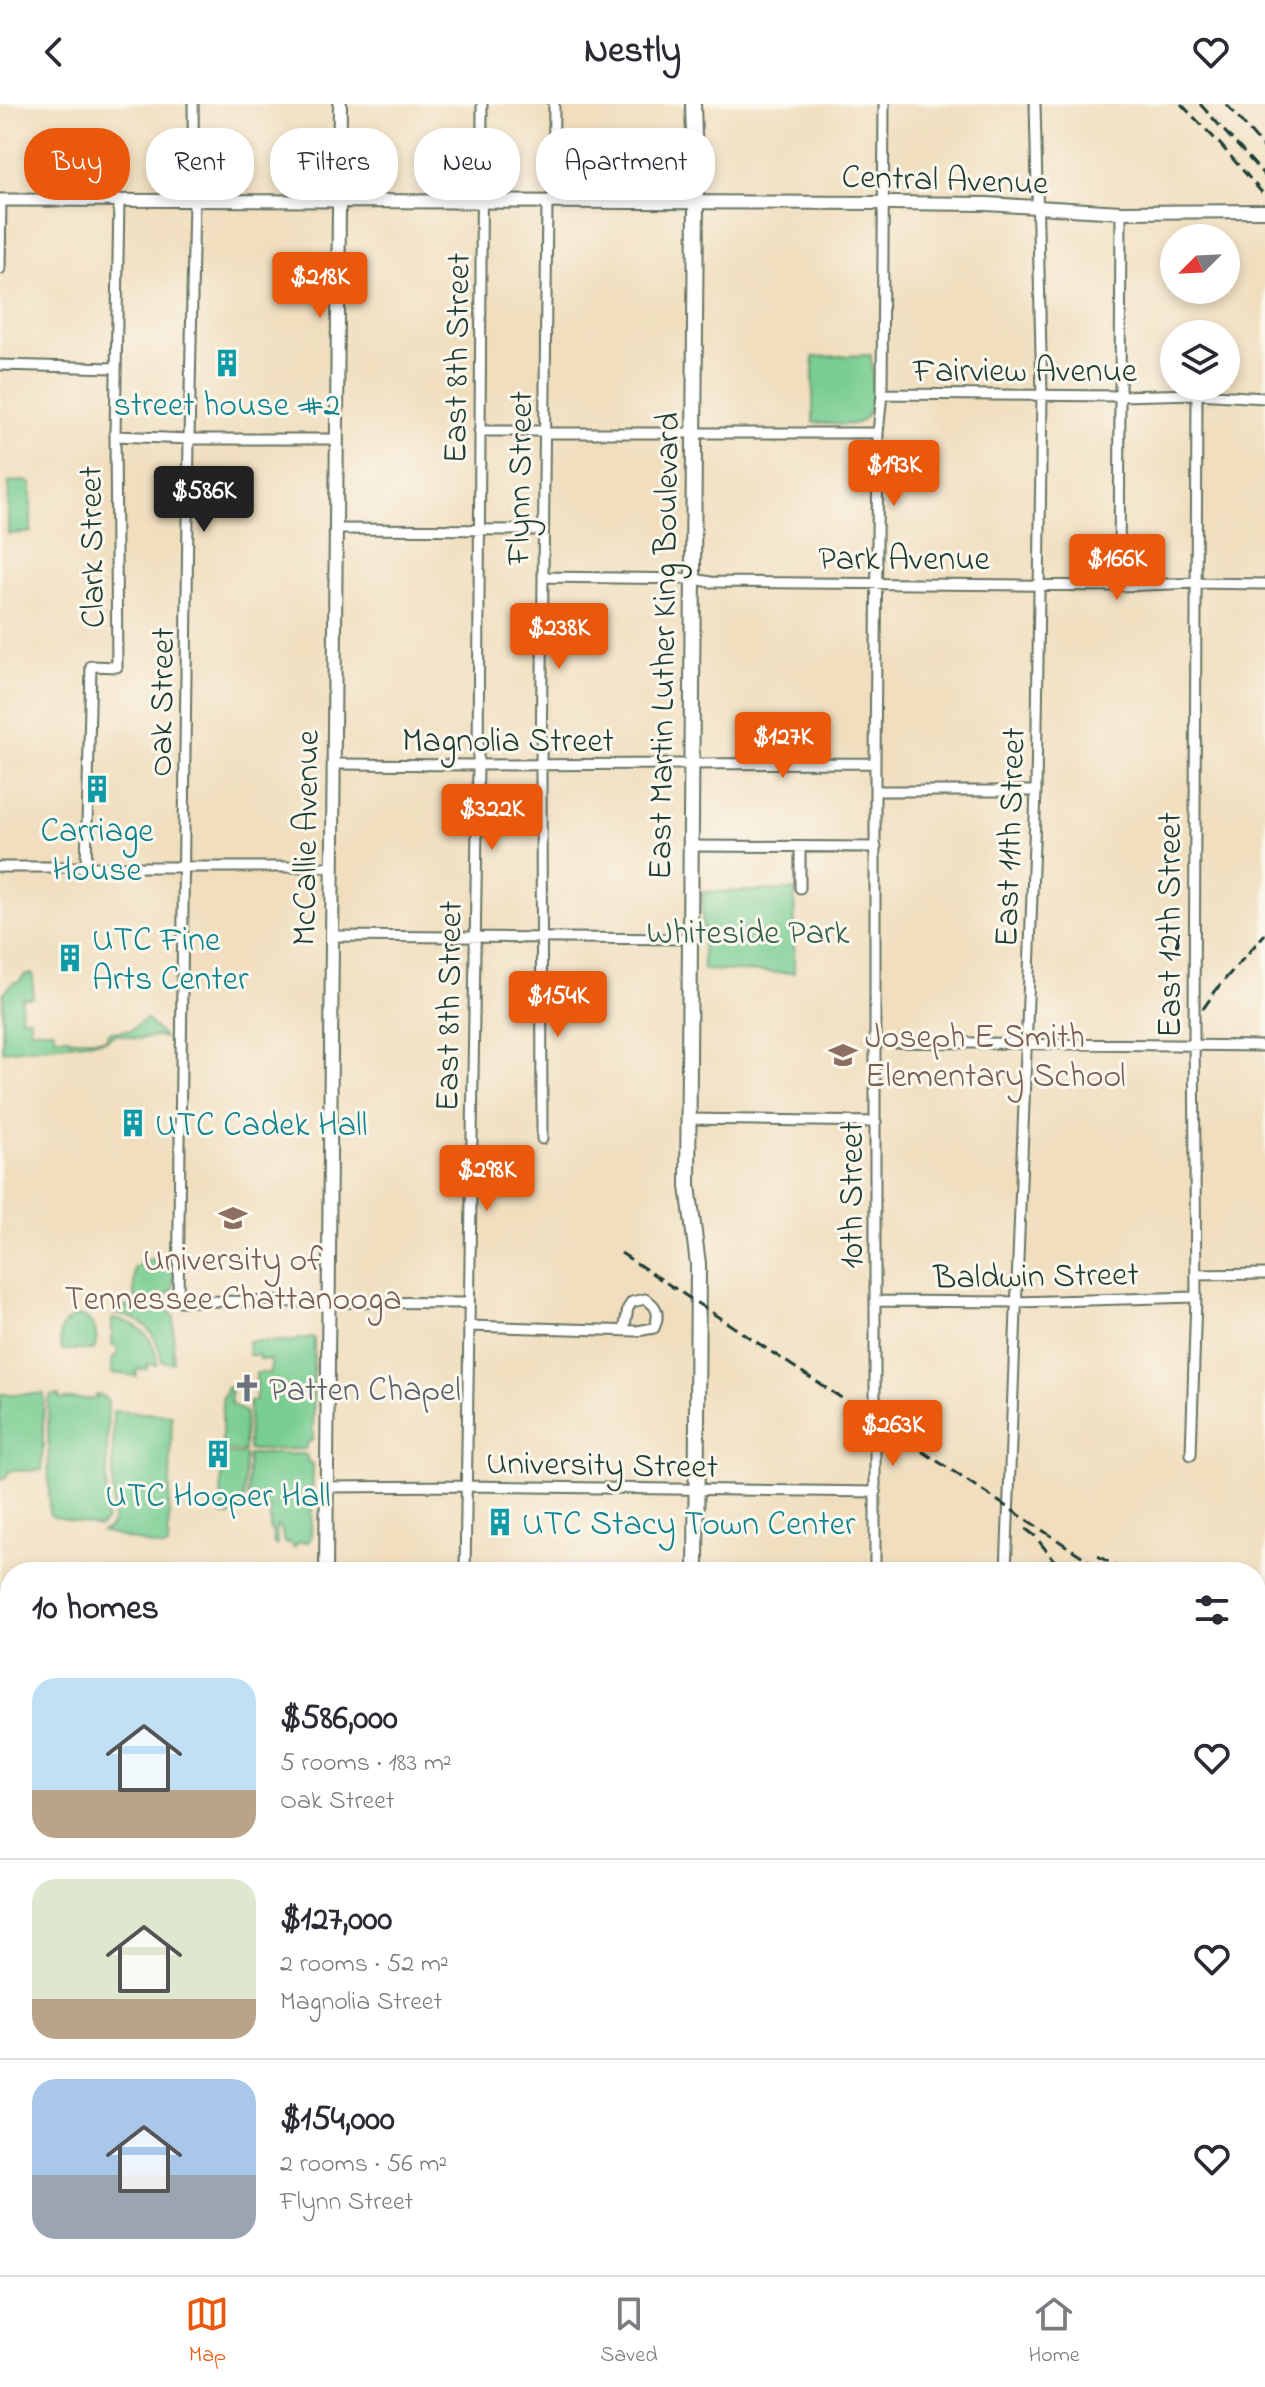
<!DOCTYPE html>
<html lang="en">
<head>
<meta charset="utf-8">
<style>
	body { margin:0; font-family:"Indie Flower",sans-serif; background:#f2f2f3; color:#2b2b33; height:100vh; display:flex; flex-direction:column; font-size:30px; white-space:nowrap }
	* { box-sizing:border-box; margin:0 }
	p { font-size:26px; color:#7c7c81 }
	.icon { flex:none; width:44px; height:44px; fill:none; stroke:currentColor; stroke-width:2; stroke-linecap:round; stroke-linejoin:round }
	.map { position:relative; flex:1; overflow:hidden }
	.sheet { position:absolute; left:0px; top:1458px; width:1266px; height:714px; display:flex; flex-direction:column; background:#fff; border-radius:32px 32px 0 0; box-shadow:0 4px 12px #0003 }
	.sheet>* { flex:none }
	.guide { position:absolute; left:24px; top:24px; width:800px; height:72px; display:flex; gap:16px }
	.needle { width:52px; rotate:246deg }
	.controls { position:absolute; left:1160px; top:120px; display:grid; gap:16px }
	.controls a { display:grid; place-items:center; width:80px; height:80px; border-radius:50%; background:#fff; box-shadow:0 4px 12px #0003; font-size:40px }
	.price { position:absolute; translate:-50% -68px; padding:0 18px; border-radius:8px; background:#ea580c; color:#fff; font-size:26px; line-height:52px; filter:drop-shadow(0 2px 4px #0008) }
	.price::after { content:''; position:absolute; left:50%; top:48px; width:24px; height:18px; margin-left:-12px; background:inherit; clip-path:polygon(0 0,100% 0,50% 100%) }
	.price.on { background:#222; color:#fff }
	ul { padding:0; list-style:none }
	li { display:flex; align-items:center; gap:24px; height:200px; padding:0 32px }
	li+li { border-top:2px solid #e1e1e2 }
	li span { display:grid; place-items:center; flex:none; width:224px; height:160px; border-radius:24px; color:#555 }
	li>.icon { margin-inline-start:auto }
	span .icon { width:96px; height:96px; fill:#fffc; stroke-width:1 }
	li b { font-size:34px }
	h2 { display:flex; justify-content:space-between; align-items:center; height:96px; padding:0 32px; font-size:34px }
	.tag { padding:0 28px; border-radius:32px; background:#fff; box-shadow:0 4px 12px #0003; font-size:28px; line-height:72px }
	.tag.on { background:#ea580c; color:#fff }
	header { display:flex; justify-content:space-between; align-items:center; height:104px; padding:0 32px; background:#fff; font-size:36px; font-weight:700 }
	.tabs { display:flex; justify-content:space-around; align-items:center; height:112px; border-top:2px solid #e1e1e2; background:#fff; font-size:22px; color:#7c7c81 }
	.tabs a { display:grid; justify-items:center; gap:4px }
	.tabs .on { color:#ea580c }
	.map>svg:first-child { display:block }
	.green { fill:#78cd91; stroke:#4c8562; stroke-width:2 }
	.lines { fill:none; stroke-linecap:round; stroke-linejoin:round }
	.minor-casing { stroke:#687564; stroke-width:13 }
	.tertiary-casing { stroke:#687564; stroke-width:15 }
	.secondary-casing { stroke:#687564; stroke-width:16 }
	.primary-casing { stroke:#687564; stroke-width:18 }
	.minor { stroke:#fff; stroke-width:9 }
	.tertiary { stroke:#fff; stroke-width:11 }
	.secondary { stroke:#fff; stroke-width:12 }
	.primary { stroke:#fff; stroke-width:14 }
	.rail { stroke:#1f3d34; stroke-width:3; stroke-dasharray:12 6; stroke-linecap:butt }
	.labels { text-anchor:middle; stroke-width:6; stroke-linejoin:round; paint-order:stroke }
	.street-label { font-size:34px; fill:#1f3d34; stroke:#fbf7ec }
	.culture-label { font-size:34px; fill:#0d838f; stroke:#fbf7ec }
	.park-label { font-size:34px; fill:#35614b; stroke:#fbf7ec }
	.education-label { font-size:34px; fill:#785e54; stroke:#fbf7ec; text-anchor:start }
	.worship-label { font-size:34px; fill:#5b616d; stroke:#fbf7ec; text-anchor:start }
</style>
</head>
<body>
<header><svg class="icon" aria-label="back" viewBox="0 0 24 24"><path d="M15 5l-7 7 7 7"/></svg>Nestly<svg class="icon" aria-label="heart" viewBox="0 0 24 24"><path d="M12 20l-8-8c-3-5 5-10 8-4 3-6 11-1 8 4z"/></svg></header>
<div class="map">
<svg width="1265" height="2171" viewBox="0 0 1265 2171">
	<rect width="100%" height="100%" fill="#fbf7ec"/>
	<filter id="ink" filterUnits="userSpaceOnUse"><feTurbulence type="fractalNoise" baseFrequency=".0125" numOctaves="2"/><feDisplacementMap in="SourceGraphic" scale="16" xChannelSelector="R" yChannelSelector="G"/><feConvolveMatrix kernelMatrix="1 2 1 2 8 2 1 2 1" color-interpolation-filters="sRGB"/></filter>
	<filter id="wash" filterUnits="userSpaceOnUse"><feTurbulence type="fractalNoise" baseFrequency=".006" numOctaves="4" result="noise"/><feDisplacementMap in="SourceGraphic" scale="32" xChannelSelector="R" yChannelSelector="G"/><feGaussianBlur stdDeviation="1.8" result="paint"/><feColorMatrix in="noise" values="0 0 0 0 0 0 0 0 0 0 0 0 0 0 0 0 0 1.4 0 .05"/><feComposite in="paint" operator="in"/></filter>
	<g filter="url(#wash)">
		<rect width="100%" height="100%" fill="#f0debe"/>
		<path class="green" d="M871,251C871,270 880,316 853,320C840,322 826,319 813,318V253Z
			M26,377L31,380V428L8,430L9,378Z
			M795,786L794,869L703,866L702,788Z
			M26,870H33V894H22L21,914H30V926H54V933H69L70,935H105L110,928L131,926L146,915L165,934L156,932L139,935L116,930L106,936L2,947L3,890L14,878H18Z
			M165,1155L173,1160L174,1184L164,1194H134V1164L140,1161L141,1156Z
			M113,1203H165L174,1213L173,1258H162C157,1228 144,1213 113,1210Z
			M77,1212C94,1214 100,1230 94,1246H62C57,1231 62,1217 77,1212Z
			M112,1215C139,1217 156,1234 157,1261L147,1260V1265H137L136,1272L112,1269V1256L118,1249L116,1243L112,1242Z
			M312,1233L314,1235L313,1336L307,1339L305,1345L248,1346L249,1298L256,1297V1269H271V1256L259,1255V1251H249L248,1237H296L297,1235Z
			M228,1283H230L231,1300L245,1308L244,1347H222V1292L225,1291L226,1284Z
			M0,1290H44L42,1366L9,1367L6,1373L0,1375Z
			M52,1291H59V1295H96V1291L103,1292L108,1297L106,1416L99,1423L51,1412L49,1408L48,1296Z
			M113,1307L172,1311L168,1443L163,1444L102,1428L108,1425L113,1417Z
			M222,1350H244L245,1352L244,1401L240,1403H231V1412L221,1411Z
			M250,1350H304L307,1352V1357L313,1360L311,1434L308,1438H299L294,1443L290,1439H284L281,1423L276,1422L277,1442L274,1440L272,1426H270V1404L248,1403V1351Z"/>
	</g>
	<g filter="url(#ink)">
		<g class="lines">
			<defs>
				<path id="minor" d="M193,0L194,97L189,335L178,1197L469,1199
					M553,98L554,0
					M0,165L1,96
					M0,261L116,264
					M882,290L1120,292L1197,290L1265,294
					M479,327H539L551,329H878
					M115,332L189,335H337
					M336,425L543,426
					M543,473L694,475L711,478L1119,482L1196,479L1265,480
					M1119,482L1121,108
					M333,660L478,661L875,659
					M876,687H1036
					M690,742L876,743
					M86,762L91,562L117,563L115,332L119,96
					M0,763H332
					M800,784V744
					M331,832L689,835
					M876,938L1265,942
					M688,1015L876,1018
					M542,1035L541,661L547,98
					M1196,1171L1265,1170
					M876,1197L1016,1198L1196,1193
					M468,1222L637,1227L654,1224C660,1211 658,1202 645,1195L632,1198L628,1204L624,1227
					M1191,1351L1196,1193L1194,927L1197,290
					M327,1383L466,1382L876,1388
					M465,1468L478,661L482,0
					M875,1468V659L878,329L882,290L884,0
					M1006,1468L1036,687L1042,291L1035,0
					M1256,1837H1265
					M166,2171V2162
					M460,2171V2162
					M589,2171V2162
					M864,2171V2162
					M918,2171V2162
					M996,2171V2162"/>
				<path id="tertiary" d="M0,96L339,97
					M0,1557H10
					M0,1907H10
					M0,2099L10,2100
					M1256,2139L1265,2148"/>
				<path id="secondary" d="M339,97L884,99L987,100L1121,108L1265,107
					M326,1468L340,0
					M1256,2117L1265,2107
					M320,2171V2162
					M1205,2171L1213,2162"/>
				<path id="primary" d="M693,0L696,98L688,1082L698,1160L696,1468
					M688,2171V2162"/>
			</defs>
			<use href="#minor" class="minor-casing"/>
			<use href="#tertiary" class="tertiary-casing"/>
			<use href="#secondary" class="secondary-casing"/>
			<use href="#primary" class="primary-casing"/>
			<use href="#minor" class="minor"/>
			<use href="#tertiary" class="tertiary"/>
			<use href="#secondary" class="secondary"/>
			<use href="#primary" class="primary"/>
			<path class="rail" d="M1181,0L1220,40L1265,92
				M1200,0L1265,72
				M1226,0L1265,45
				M1203,905L1219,882L1265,830
				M621,1149L1106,1468
				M1026,1425L1035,1432L1063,1468
				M1098,1452L1126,1468
				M1256,1497L1265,1494
				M1256,1553L1265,1560
				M1256,1613L1265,1626"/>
		</g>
	</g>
	<defs>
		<symbol id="building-bare" viewBox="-9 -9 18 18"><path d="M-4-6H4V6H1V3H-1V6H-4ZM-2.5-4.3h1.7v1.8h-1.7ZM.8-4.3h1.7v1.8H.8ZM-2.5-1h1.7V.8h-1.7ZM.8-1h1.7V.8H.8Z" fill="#0f9aa8" stroke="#fbf7ec" stroke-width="2.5" paint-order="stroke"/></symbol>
		<symbol id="school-bare" viewBox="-9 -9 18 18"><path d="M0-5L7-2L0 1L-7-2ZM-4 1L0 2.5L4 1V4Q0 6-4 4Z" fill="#8d6e63" stroke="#fbf7ec" stroke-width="2.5" paint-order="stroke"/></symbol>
		<symbol id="university-bare" viewBox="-9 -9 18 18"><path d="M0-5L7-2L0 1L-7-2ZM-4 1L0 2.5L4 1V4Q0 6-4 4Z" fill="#8d6e63" stroke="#fbf7ec" stroke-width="2.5" paint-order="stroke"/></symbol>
		<symbol id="church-bare" viewBox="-9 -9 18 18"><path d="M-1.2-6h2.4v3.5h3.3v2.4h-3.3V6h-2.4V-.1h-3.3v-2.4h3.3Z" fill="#6b7280" stroke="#fbf7ec" stroke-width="2.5" paint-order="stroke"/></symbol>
	</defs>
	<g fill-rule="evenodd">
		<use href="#building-bare" x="207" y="239" width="40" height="40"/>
		<use href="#building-bare" x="77" y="665" width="40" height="40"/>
		<use href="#building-bare" x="50" y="834" width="40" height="40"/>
		<use href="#school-bare" x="823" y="931" width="40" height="40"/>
		<use href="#building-bare" x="113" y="999" width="40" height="40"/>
		<use href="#university-bare" x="213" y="1094" width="40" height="40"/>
		<use href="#church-bare" x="227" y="1264" width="40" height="40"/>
		<use href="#building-bare" x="198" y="1330" width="40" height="40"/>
		<use href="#building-bare" x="480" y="1398" width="40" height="40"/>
	</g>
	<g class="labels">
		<g class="street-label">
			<text transform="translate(945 74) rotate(2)" y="12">Central Avenue</text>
			<text transform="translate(455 254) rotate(-89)" y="12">East 8th Street</text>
			<text x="1025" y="277">Fairview Avenue</text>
			<text transform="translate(518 374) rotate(-89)" y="12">Flynn Street</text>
			<text transform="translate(90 443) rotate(-91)" y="12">Clark Street</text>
			<text x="904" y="465">Park Avenue</text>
			<text transform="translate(662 542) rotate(-89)" y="12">East Martin Luther King Boulevard</text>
			<text transform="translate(160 598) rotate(-89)" y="12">Oak Street</text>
			<text x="508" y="647">Magnolia Street</text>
			<text transform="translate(1008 733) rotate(-88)" y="12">East 11th Street</text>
			<text transform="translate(304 734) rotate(-89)" y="12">McCallie Avenue</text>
			<text transform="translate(1168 821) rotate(-90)" y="12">East 12th Street</text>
			<text transform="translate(447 902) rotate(-89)" y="12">East 8th Street</text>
			<text transform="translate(850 1091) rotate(-90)" y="12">10th Street</text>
			<text transform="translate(1036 1170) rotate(-1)" y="12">Baldwin Street</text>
			<text transform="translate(602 1359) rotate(1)" y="12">University Street</text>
		</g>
		<g class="culture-label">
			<text x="227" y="311">street house #2</text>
			<text x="97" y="737">Carriage<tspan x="97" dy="39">House</tspan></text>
			<text x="92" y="846" text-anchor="start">UTC Fine<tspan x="92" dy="39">Arts Center</tspan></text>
			<text x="155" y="1031" text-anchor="start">UTC Cadek Hall</text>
			<text x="218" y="1402">UTC Hooper Hall</text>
			<text x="522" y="1430" text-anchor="start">UTC Stacy Town Center</text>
		</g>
		<g class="park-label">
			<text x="748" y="839">Whiteside Park</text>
		</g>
		<g class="education-label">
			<text x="865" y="943">Joseph E Smith<tspan x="865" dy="39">Elementary School</tspan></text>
			<text x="233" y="1166" text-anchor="middle">University of<tspan x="233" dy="39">Tennessee Chattanooga</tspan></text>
		</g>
		<g class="worship-label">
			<text x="269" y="1296">Patten Chapel</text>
		</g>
	</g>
</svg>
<div class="controls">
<a><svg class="needle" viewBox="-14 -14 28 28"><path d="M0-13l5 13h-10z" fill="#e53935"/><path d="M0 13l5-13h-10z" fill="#7c7c81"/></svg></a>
<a><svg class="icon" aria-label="layers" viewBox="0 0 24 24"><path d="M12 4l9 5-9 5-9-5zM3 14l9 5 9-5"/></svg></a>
</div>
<b class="price" style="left:320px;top:216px">$218K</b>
<b class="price" style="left:894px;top:404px">$193K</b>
<b class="price on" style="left:204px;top:430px">$586K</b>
<b class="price" style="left:1117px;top:498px">$166K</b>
<b class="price" style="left:559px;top:567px">$238K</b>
<b class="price" style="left:783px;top:676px">$127K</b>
<b class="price" style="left:492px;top:748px">$322K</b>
<b class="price" style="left:558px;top:935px">$154K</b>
<b class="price" style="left:487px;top:1109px">$298K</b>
<b class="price" style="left:893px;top:1364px">$263K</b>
<div class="guide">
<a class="tag on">Buy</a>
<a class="tag">Rent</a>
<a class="tag">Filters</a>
<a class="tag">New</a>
<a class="tag">Apartment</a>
</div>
<section class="sheet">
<h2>10 homes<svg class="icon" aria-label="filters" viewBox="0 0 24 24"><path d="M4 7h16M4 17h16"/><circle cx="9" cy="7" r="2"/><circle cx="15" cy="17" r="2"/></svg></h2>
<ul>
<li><span style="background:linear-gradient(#bfe0f5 70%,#b9a48a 0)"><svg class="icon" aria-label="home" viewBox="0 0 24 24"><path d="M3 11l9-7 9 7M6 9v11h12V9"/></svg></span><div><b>$586,000</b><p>5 rooms · 183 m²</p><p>Oak Street</p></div><svg class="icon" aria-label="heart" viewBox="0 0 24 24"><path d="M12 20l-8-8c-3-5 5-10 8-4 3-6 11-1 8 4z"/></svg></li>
<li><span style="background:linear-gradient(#dfe7d0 75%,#b9a48a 0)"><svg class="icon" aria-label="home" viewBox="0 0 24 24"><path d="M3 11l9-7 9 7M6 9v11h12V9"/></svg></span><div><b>$127,000</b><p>2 rooms · 52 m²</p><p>Magnolia Street</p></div><svg class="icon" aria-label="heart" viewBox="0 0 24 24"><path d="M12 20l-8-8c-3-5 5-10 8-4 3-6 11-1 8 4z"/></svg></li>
<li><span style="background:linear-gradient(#a9c7e8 60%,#9aa5b1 0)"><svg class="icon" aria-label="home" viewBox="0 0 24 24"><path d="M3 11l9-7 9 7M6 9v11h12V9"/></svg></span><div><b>$154,000</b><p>2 rooms · 56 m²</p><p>Flynn Street</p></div><svg class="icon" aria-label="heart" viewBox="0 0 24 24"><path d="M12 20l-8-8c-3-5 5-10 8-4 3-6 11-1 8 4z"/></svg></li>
</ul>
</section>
</div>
<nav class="tabs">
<a class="on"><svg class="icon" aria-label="map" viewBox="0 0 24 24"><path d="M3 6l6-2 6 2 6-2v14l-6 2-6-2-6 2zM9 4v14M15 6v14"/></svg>Map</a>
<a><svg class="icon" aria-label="saved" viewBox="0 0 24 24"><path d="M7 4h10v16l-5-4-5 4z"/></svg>Saved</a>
<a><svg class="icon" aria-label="home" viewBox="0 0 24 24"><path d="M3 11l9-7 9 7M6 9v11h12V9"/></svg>Home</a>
</nav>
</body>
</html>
